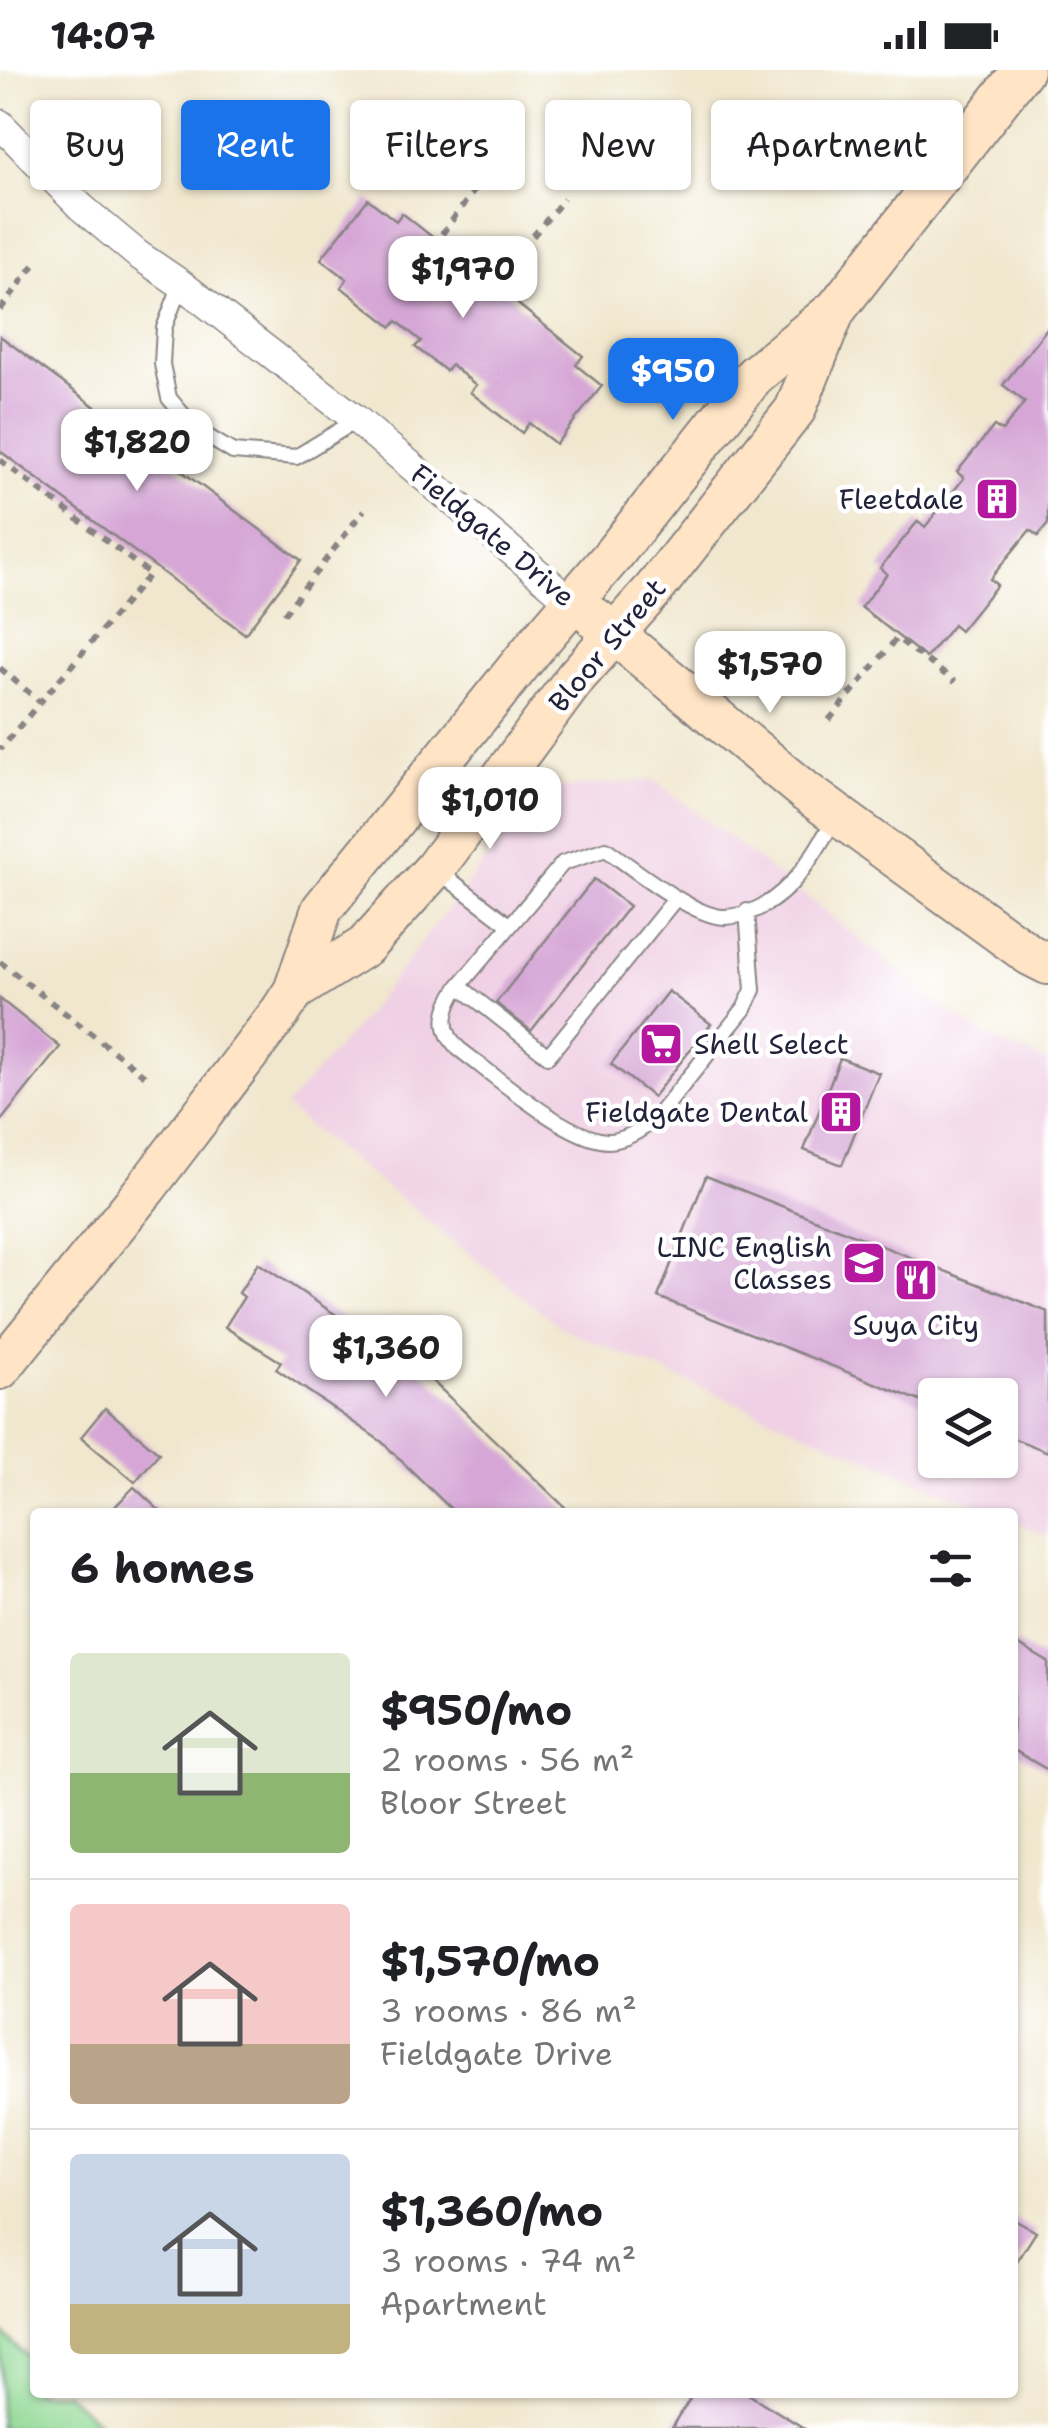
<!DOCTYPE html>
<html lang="en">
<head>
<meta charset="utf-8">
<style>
	body { margin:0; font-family:"Shantell Sans",sans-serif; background:#f2f2f2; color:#202124; height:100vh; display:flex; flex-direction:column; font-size:38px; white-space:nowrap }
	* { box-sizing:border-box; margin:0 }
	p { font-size:32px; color:#757577 }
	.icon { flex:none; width:55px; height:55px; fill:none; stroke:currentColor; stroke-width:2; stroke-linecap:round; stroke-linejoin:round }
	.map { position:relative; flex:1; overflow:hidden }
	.details { position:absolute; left:30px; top:1438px; width:988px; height:890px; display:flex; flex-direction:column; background:#fff; border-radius:10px; box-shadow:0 2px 8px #0004 }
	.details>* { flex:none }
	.hud { position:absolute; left:30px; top:30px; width:990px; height:90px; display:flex; gap:20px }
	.controls { position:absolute; left:918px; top:1308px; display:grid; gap:20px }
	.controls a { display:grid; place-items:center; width:100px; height:100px; border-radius:10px; background:#fff; box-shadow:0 2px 8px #0004; font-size:50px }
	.price { position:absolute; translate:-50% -85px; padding:0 22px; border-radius:20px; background:#fff; color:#222; font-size:32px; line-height:65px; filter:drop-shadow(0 2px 5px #0008) }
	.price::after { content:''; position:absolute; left:50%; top:60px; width:30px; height:22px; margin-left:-15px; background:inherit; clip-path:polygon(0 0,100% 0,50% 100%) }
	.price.current { background:#1a73e8; color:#fff }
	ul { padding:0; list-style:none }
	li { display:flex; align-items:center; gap:30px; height:250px; padding:0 40px }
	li+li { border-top:2px solid #e0e0e0 }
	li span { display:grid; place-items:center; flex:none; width:280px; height:200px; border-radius:10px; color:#555 }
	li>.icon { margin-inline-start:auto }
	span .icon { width:120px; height:120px; fill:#fffc; stroke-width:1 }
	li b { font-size:42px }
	h2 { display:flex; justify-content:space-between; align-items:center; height:120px; padding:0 40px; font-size:42px }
	.pill { padding:0 35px; border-radius:10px; background:#fff; box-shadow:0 2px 8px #0004; font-size:35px; line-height:90px }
	.pill.current { background:#1a73e8; color:#fff }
	.status { display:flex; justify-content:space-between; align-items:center; height:70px; padding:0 50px; background:#fff; direction:ltr }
	.status svg { height:28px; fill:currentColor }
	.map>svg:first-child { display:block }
	.built { fill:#f0d0e4; fill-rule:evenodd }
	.green { fill:#8fd893; stroke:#587d67; stroke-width:2.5 }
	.building { fill:#d6a7d6 }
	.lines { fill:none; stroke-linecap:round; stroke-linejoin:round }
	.lane-casing { stroke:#898484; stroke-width:18 }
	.street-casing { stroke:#898484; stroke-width:31 }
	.secondary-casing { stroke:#898484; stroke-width:44 }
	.path { stroke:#898484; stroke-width:6; stroke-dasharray:8 8; stroke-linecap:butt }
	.lane { stroke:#fff; stroke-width:14 }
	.street { stroke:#fff; stroke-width:28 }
	.secondary { stroke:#ffe4c6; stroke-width:40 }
	.labels { text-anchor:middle; stroke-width:9; stroke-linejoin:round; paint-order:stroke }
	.poi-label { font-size:28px; fill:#22223b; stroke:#fff; text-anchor:end }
	.street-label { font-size:28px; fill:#22223b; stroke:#fff }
</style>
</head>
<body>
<div class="status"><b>14:07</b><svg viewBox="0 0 49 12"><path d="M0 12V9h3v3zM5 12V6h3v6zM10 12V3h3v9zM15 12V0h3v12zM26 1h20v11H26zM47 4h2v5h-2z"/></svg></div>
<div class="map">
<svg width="1048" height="2358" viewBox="0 0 1048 2358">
	<rect width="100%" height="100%" fill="#fff"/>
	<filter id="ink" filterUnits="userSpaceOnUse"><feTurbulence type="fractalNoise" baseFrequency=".01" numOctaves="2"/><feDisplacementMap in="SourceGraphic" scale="20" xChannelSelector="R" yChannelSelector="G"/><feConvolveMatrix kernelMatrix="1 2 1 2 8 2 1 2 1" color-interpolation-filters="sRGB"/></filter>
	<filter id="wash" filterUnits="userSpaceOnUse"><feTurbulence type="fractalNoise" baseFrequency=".0048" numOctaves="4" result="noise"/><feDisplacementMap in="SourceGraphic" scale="40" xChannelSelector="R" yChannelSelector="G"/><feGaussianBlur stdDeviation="2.25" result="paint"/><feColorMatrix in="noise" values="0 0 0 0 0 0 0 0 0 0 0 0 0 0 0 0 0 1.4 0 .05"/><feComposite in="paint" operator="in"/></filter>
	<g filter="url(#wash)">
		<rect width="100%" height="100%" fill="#f0e7ce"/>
		<path class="built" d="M654,710L827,843L947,940L987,967L1048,992V1466L1013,1451L1012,1442H992L562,1258L285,1037L360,952L540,720ZM935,1325H1000V1390H935Z"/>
		<path class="green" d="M0,2261L35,2294V2322L66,2323L104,2358H0Z"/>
		<g id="blocks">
			<path class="building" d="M368,129L396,151L402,143L465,193L478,200L483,194L514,218L509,224L519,235L583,286L576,295L602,316L556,374L529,353L522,363L470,322L476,315L451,295L446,301L415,277L421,271L397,251L392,257L341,217L347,209L321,189Z
				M1048,257V454L1038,466L1030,460L990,509L997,515L960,561L953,555L926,588L861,537L887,504L880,498L918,451L925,457L964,408L957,402L994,356L1002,361L1025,332L1003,315Z
				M0,266L301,490L245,564L0,381Z
				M594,809L629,836L531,961L496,933Z
				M668,921L711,954L653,1027L611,994Z
				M0,929L60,977L0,1052Z
				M840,988L879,1003L842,1095L804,1080Z
				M706,1106L1048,1242V1382L1000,1363V1325H935V1337L658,1227Z
				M258,1193L425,1304L570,1442H454L382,1372L276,1299L281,1292L225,1257L244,1227L239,1223Z
				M105,1338L159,1383L135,1412L81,1367Z
				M134,1417L161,1442H110Z
				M1014,1572L1048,1592V1700L1012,1679Z
				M1012,2148L1036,2162L1012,2200Z
				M694,2322H745L804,2358H672Z"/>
		</g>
	</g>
	<g filter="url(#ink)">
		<use href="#blocks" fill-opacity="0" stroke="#898484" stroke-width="2.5"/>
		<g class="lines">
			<defs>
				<path id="lane" d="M181,214L164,258L162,294L169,328L195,359L233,382L296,387L357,350
					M437,800L508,854
					M676,828L548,986L459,916L563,793L606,779C631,797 695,848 725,847C780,844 811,792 834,749
					M459,916C444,938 438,959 459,979C494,1005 559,1062 600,1070C621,1075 642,1060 657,1047L744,939L753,920L747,841"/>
				<path id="street" d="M0,54L81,137L137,184L181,214L357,350L572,532"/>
				<path id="secondary" d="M595,548L806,722L1030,885L1048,894
					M294,921L365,876L435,798L576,607L655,518L795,340L834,242
					M0,1299L146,1118L281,941L294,921L322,839L536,575L613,485L755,305L836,239L1023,0"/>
			</defs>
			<use href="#lane" class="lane-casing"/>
			<use href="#street" class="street-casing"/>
			<use href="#secondary" class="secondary-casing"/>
			<path class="path" d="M442,164L507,76
				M502,203L564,129
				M0,240L34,195
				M0,390L150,504L0,679
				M284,544L364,440
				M0,598L40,632
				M829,650L897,568L955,612
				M0,892L145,1006"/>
			<use href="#lane" class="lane"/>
			<use href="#street" class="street"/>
			<use href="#secondary" class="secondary"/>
		</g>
	</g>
	<defs>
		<symbol id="building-square" viewBox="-11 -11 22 22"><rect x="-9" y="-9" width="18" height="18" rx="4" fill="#b5179e" stroke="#fff"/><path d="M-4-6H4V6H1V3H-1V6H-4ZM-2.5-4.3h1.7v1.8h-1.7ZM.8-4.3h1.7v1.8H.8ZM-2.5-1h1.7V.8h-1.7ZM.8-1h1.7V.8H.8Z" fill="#fff"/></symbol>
		<symbol id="supermarket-square" viewBox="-11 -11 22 22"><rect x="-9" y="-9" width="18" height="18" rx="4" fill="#b5179e" stroke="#fff"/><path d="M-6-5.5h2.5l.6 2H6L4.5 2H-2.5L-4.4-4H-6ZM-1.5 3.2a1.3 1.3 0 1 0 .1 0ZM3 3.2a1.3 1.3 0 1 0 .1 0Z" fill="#fff"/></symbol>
		<symbol id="university-square" viewBox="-11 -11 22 22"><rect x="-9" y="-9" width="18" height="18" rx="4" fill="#b5179e" stroke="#fff"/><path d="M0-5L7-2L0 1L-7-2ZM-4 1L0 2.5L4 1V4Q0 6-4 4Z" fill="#fff"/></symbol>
		<symbol id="restaurant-square" viewBox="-11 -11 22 22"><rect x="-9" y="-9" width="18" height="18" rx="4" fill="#b5179e" stroke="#fff"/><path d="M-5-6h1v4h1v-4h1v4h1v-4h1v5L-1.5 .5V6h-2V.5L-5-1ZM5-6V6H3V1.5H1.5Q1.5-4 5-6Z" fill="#fff"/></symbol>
	</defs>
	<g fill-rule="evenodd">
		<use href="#building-square" x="972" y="404" width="50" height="50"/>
		<use href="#supermarket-square" x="636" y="949" width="50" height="50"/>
		<use href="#building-square" x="816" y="1017" width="50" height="50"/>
		<use href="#university-square" x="839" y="1168" width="50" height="50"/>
		<use href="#restaurant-square" x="891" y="1185" width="50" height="50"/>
	</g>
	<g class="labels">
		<g class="poi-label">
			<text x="964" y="439">Fleetdale</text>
			<text x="694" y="984" text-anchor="start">Shell Select</text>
			<text x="808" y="1052">Fieldgate Dental</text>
			<text x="832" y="1187">LINC English<tspan x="832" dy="32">Classes</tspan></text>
			<text x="916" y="1265" text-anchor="middle">Suya City</text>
		</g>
		<g class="street-label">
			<text transform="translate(493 465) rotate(40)" y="10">Fieldgate Drive</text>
			<text transform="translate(607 575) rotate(-50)" y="10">Bloor Street</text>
		</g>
	</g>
</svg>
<div class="controls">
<a><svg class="icon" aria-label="layers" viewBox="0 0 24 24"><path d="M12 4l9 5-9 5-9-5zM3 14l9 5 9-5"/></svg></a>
</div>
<b class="price" style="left:463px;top:251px">$1,970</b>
<b class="price current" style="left:673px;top:353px">$950</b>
<b class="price" style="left:137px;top:424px">$1,820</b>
<b class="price" style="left:770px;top:646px">$1,570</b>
<b class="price" style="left:490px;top:782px">$1,010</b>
<b class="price" style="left:386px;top:1330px">$1,360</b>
<div class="hud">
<a class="pill">Buy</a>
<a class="pill current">Rent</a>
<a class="pill">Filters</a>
<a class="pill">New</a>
<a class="pill">Apartment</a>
</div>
<section class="details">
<h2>6 homes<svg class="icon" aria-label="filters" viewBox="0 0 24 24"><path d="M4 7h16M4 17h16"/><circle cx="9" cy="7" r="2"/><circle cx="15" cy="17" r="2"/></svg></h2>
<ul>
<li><span style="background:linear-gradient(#dfe7d0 60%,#8fb573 0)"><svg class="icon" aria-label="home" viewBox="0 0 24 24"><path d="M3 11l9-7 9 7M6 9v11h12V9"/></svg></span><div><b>$950/mo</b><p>2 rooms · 56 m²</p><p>Bloor Street</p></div></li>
<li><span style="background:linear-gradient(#f6c9c9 70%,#b9a48a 0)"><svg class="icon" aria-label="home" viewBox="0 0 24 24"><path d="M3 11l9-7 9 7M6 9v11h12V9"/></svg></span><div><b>$1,570/mo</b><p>3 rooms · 86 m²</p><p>Fieldgate Drive</p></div></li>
<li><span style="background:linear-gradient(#c9d6e8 75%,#c2b280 0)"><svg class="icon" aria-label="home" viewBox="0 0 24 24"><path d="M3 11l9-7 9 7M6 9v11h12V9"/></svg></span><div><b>$1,360/mo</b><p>3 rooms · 74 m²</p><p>Apartment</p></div></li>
</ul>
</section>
</div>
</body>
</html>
